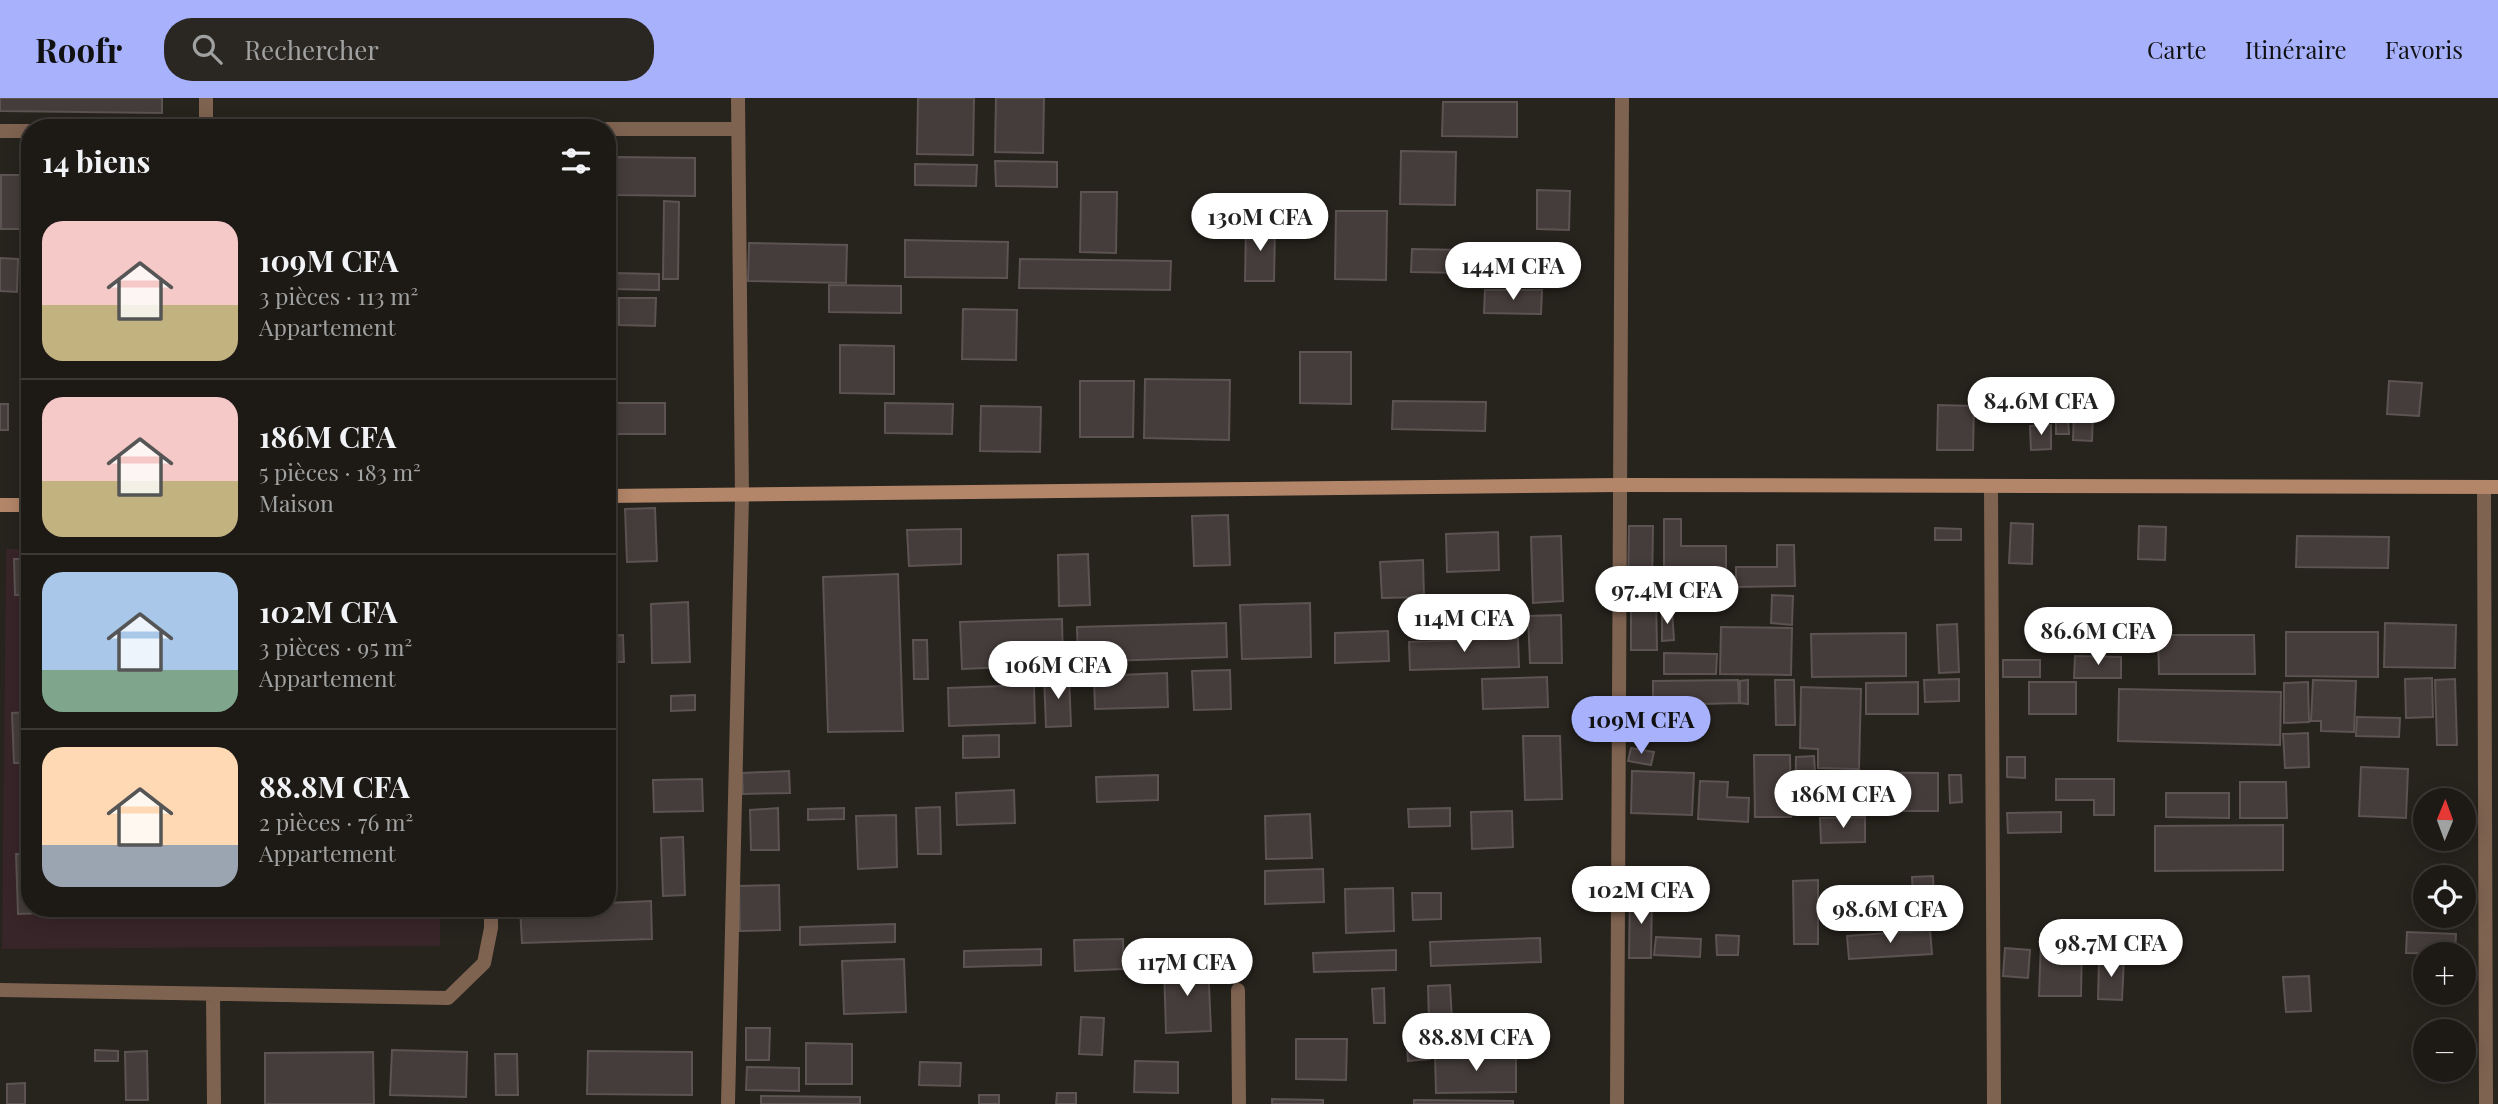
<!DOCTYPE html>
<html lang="fr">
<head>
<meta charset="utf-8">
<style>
	body { margin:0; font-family:"Playfair Display",serif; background:#2a2723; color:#f1f3f6; height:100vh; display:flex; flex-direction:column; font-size:26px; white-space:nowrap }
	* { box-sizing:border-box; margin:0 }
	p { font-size:23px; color:#a0a1a1 }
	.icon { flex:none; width:38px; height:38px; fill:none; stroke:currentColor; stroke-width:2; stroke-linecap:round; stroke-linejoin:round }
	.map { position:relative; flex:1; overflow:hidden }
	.side { position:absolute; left:21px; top:21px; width:595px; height:798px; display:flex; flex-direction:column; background:#1d1a16; border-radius:28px; box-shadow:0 4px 18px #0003,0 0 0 2px #3b3835 }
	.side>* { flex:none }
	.needle { width:46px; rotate:1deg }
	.buttons { position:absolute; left:2413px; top:690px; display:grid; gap:14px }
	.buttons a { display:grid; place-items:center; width:63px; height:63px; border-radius:50%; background:#1d1a16; box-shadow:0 4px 18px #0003,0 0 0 2px #3b3835; font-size:35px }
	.price { position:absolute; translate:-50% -60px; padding:0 16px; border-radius:24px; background:#fff; color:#222; font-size:23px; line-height:46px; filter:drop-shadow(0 2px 4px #0008) }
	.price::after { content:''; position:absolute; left:50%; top:42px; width:21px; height:16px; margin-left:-10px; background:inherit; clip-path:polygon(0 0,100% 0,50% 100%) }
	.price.current { background:#a7b1fc; color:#111 }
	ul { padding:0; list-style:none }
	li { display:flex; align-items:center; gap:21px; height:175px; padding:0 21px }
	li+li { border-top:2px solid #3b3835 }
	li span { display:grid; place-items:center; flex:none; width:196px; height:140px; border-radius:21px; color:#555 }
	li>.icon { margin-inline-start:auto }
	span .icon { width:84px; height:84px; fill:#fffc; stroke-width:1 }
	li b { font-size:30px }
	h2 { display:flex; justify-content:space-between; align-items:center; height:84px; padding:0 21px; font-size:30px }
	header { display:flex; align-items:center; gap:42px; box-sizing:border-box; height:98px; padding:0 35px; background:#a7b1fc; color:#111 }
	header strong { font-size:33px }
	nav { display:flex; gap:38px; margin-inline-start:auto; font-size:24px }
	.search { width:490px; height:63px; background:#2a2723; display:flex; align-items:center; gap:18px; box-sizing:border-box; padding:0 24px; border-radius:28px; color:#a0a1a1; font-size:26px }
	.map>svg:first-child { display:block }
	.medical { fill:#382529 }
	.building { fill:#453d3b; stroke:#5c5352; stroke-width:2 }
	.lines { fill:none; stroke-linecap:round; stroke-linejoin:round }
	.street { stroke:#7f6351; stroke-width:14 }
	.secondary { stroke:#b38669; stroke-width:14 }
</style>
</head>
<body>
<header>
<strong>Roofr</strong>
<div class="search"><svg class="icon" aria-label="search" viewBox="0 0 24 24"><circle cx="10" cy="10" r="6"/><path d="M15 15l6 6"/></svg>Rechercher</div>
<nav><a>Carte</a><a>Itinéraire</a><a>Favoris</a></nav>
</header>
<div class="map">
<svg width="2498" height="1006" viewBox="0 0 2498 1006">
	<rect width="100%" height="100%" fill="#27231d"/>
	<path class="medical" d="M6,451H30V810H440V848L2,851Z"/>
	<path class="building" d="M0,0H162V15L0,13Z
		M918,0H974L973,57L917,56Z
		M996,0H1044L1043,55L995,54Z
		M1443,4H1517V39L1442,38Z
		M1401,53L1456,54L1455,107L1400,106Z
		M616,59L695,60V98L616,97Z
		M995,63L1057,64V89L996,88Z
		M915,66L977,67L976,88L915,87Z
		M1,77H21V131H1Z
		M1537,92L1570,93L1569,132L1537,131Z
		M1081,94H1117L1116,155L1080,154Z
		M664,103L679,104L678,181H663Z
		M1336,113H1387L1386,182L1335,181Z
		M1246,127L1275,128L1274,183H1245Z
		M905,142L1008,144L1007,180L905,179Z
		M749,145L847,147L846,185L748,183Z
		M1412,151L1516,153V176L1411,174Z
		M0,160L18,161L17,194L0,193Z
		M1020,161L1171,163L1170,192L1019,190Z
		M614,175L659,176V192L613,191Z
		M829,187L901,188V215L829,214Z
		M1485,192H1542L1541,216L1484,215Z
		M619,200H656L655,228L619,227Z
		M963,211L1017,212L1016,262L962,261Z
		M840,247L894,248V296L840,295Z
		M1300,254H1351V306L1300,305Z
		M1145,281L1230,282L1229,342L1144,340Z
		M1080,283H1134L1133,339H1080Z
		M2389,283L2422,285L2419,318L2387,316Z
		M1393,303L1486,304L1485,333L1392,331Z
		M607,305H665V336H607Z
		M885,305L953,306L952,336L885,335Z
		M0,306H8V332H0Z
		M1938,307L1974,308L1973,352H1937Z
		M981,308L1041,309L1040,354L980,353Z
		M2074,315L2093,316L2092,343L2073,342Z
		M2056,319H2068L2069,336H2056Z
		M2051,327V351L2031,352L2030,328Z
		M655,410L657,463L627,464L625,411Z
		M1228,417L1230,467L1194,468L1192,418Z
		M1664,421H1681V448H1726V488L1664,489Z
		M2011,425L2033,426L2032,466L2009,465Z
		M1629,428H1653L1652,490H1628Z
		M2139,428L2166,429L2165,462L2138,461Z
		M1935,430L1961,431V442H1935Z
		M961,431V466L909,468L907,432Z
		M1498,434L1499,472L1447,474L1446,436Z
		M1561,438L1563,503L1533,505L1531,439Z
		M2297,438L2389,439L2388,470L2296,469Z
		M1777,447H1794L1795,488L1736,489V469H1777Z
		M1088,456L1090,507L1059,508L1058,457Z
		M14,461H27L28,497H15Z
		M1423,462L1424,499L1382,500L1380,464Z
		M898,476L903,633L828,634L823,479Z
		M1656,496L1657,552H1631V497Z
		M1772,497L1793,498L1792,527L1771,525Z
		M688,504L690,564L652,565L651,506Z
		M1310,505L1311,559L1242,561L1240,507Z
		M1662,512H1672L1674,542L1662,543Z
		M1561,517L1562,565H1530L1528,518Z
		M1062,521L1063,567L962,571L960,524Z
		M1226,525L1227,559L1078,564L1077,529Z
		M2385,525L2456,527L2455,570L2384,569Z
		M1957,526L1959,574L1939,575L1937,527Z
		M1721,529L1792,530L1791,577L1720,576Z
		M1388,533L1389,563L1335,565V535Z
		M2286,534H2378V579L2286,578Z
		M1906,535V578L1812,579L1811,536Z
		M623,537L624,564H607V538Z
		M2158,537H2254L2255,576H2159Z
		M1518,540L1519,569L1410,572L1409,544Z
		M913,542H927L928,581H914Z
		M1664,555L1717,556L1716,576H1664Z
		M2075,558L2121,559V580H2074Z
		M2003,562H2040V579H2003Z
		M1230,572L1231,611L1194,612L1192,573Z
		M1167,575L1168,609L1095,611L1094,578Z
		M1069,577L1071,628L1046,629L1044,578Z
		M1547,579L1548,609L1483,611L1482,581Z
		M2432,580L2433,619L2406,620L2405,581Z
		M1959,581V603L1925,604L1924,582Z
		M2455,581L2457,647H2437L2435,582Z
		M1738,582L1739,605L1702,606V611L1671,612V605H1653V583Z
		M1748,582V606L1740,605V583Z
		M1775,582H1794L1795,627H1776Z
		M2313,582L2356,583L2354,634L2321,633V623H2311Z
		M1918,584V616H1866V585Z
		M2029,584H2076V616H2029Z
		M2308,584L2309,624L2284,625V585Z
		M1034,587L1035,625L949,628L948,590Z
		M1801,589L1861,591L1859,671L1818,670V651L1800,650Z
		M2119,591L2281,594L2280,647L2118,643Z
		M695,597V612L671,613V598Z
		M30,614V665H14L12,615Z
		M2357,619L2400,620L2399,639L2356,638Z
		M2308,635L2309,669L2285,670L2283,636Z
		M999,637V659L963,660V638Z
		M1523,638H1560L1562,701L1525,702Z
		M1631,650L1654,654L1651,667L1628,663Z
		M1754,657H1790L1791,719H1755Z
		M1814,658L1815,674L1938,675V713H1795L1796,659Z
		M2007,659H2025V680L2007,679Z
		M2361,669L2408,671L2406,720L2359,718Z
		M789,673L790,695L743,696L742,675Z
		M1632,673L1694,675L1692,717L1631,715Z
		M1158,677V702L1097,704L1096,679Z
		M1949,677H1961L1962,704L1950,705Z
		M702,681L703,713L654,714L653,682Z
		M2056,681H2114V717H2094V702H2056Z
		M1700,683L1728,684L1727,699L1749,700L1748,724L1698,721Z
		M2240,684H2286L2287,720H2240Z
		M1014,692L1015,725L957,727L956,695Z
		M2166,695H2229V720L2166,719Z
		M940,709L941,756H918L916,710Z
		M778,710L779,752H751L750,712Z
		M844,710V721L808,722V711Z
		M1450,710V728L1409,729L1408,711Z
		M1512,713L1513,749L1472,751L1471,714Z
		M2061,714V734L2008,735L2007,715Z
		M1310,716L1312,760L1266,761L1265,718Z
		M896,717L897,769L858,771L856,718Z
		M1865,719V744L1821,745L1820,720Z
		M2283,727V772L2155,773V728Z
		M683,739L685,797L663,798L661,740Z
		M16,756H30V810H95V813L18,816Z
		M1323,771L1324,804L1265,806V773Z
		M1933,778L1934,801L1913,802L1912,779Z
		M1818,782V846H1794L1793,783Z
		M779,787L780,832L740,833L739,788Z
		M1393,790L1394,833L1346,835L1345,791Z
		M1412,795H1441V821L1413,822Z
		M1630,796H1652L1651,860H1629Z
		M651,803L652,841L522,845L520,810H607V805Z
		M149,810H246V815H149Z
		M327,810H424V813H327Z
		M895,826V844L800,847V829Z
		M1930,832L1932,856L1849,861L1847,838Z
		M2407,834L2456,836L2455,856L2406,855Z
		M1716,837L1739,838L1738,857H1717Z
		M1656,839L1701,841L1700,859L1654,857Z
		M1540,840L1541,864L1431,868L1430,844Z
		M1123,841L1124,871L1075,873L1074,842Z
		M2041,843L2082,844L2081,898H2039Z
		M2005,850L2030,852L2028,880L2003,878Z
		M1041,851V867L964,869V853Z
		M1396,852V872L1314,874L1313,855Z
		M904,861L906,914L844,916L842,863Z
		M2099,861H2124L2122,902L2098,901Z
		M1208,865L1211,933L1166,935L1164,867Z
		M2309,878L2311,913L2286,914L2283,879Z
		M1450,887L1452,923L1429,924L1428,888Z
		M1384,890L1385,925H1374L1372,891Z
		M1081,919L1104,920L1102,957L1079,956Z
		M746,930H770L769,962H746Z
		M1428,932L1430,961L1408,963L1406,933Z
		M1296,941H1347L1346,982L1296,981Z
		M806,945L852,946V986H806Z
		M95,952L118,953V963H95Z
		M392,952L467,954L466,999L390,997Z
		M147,953L148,1002H126L125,954Z
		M588,953L692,954V997L587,996Z
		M373,954L374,1006H265V955Z
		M1516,955V994L1436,995L1435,956Z
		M495,956H517L518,997H496Z
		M1135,963L1178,964V995L1134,994Z
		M920,964L961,965L960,988L919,987Z
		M747,969L799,970V993L746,992Z
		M25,985V1006H7V986Z
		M1057,995H1076V1006H1056Z
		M979,997H999V1006H979Z
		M761,998L860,999V1006H761Z
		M1272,1001L1323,1002V1006H1272Z
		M1414,1002L1513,1003V1006H1414Z"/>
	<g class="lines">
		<path class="street" d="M206,30V0
			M607,31H737
			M0,33H30
			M1991,389L1994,1006
			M2484,389L2486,1006
			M0,892L448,900L484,865L491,830V810
			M1238,892L1239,1006
			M213,896L214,1006
			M728,1006L742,398L738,0
			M1617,1006L1622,0"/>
		<path class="secondary" d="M607,398L1619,387L2498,389
			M0,407H30"/>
	</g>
</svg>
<div class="buttons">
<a><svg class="needle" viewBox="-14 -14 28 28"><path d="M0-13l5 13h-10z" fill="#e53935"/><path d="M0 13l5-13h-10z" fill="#a0a1a1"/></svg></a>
<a><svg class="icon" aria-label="locate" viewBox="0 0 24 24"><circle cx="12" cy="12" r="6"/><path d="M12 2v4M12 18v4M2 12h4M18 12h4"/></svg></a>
<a>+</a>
<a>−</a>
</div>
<b class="price" style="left:1260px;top:155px">130M CFA</b>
<b class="price" style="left:1513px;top:204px">144M CFA</b>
<b class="price" style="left:2041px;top:339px">84.6M CFA</b>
<b class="price" style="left:1667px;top:528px">97.4M CFA</b>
<b class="price" style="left:1464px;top:556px">114M CFA</b>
<b class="price" style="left:2098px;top:569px">86.6M CFA</b>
<b class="price" style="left:1058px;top:603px">106M CFA</b>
<b class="price current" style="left:1641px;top:658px">109M CFA</b>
<b class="price" style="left:1843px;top:732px">186M CFA</b>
<b class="price" style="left:1641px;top:828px">102M CFA</b>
<b class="price" style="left:1890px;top:847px">98.6M CFA</b>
<b class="price" style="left:2111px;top:881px">98.7M CFA</b>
<b class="price" style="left:1187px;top:900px">117M CFA</b>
<b class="price" style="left:1476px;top:975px">88.8M CFA</b>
<section class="side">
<h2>14 biens<svg class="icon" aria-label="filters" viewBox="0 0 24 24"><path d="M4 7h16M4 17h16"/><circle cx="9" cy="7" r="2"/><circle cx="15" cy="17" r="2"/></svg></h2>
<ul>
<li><span style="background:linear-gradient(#f6c9c9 60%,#c2b280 0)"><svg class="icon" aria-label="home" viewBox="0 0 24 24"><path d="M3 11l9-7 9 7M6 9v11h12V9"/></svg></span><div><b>109M CFA</b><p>3 pièces · 113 m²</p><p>Appartement</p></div></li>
<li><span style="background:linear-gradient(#f6c9c9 60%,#c2b280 0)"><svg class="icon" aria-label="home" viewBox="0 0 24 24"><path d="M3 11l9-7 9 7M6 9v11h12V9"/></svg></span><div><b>186M CFA</b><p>5 pièces · 183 m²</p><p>Maison</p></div></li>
<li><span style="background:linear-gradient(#a9c7e8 70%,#7fa58c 0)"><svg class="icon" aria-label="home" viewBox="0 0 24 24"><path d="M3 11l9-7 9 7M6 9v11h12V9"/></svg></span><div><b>102M CFA</b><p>3 pièces · 95 m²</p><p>Appartement</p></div></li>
<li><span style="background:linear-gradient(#ffd9b3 70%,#9aa5b1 0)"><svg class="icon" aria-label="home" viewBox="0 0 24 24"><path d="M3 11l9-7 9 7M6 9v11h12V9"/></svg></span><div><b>88.8M CFA</b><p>2 pièces · 76 m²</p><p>Appartement</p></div></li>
</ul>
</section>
</div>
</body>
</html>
